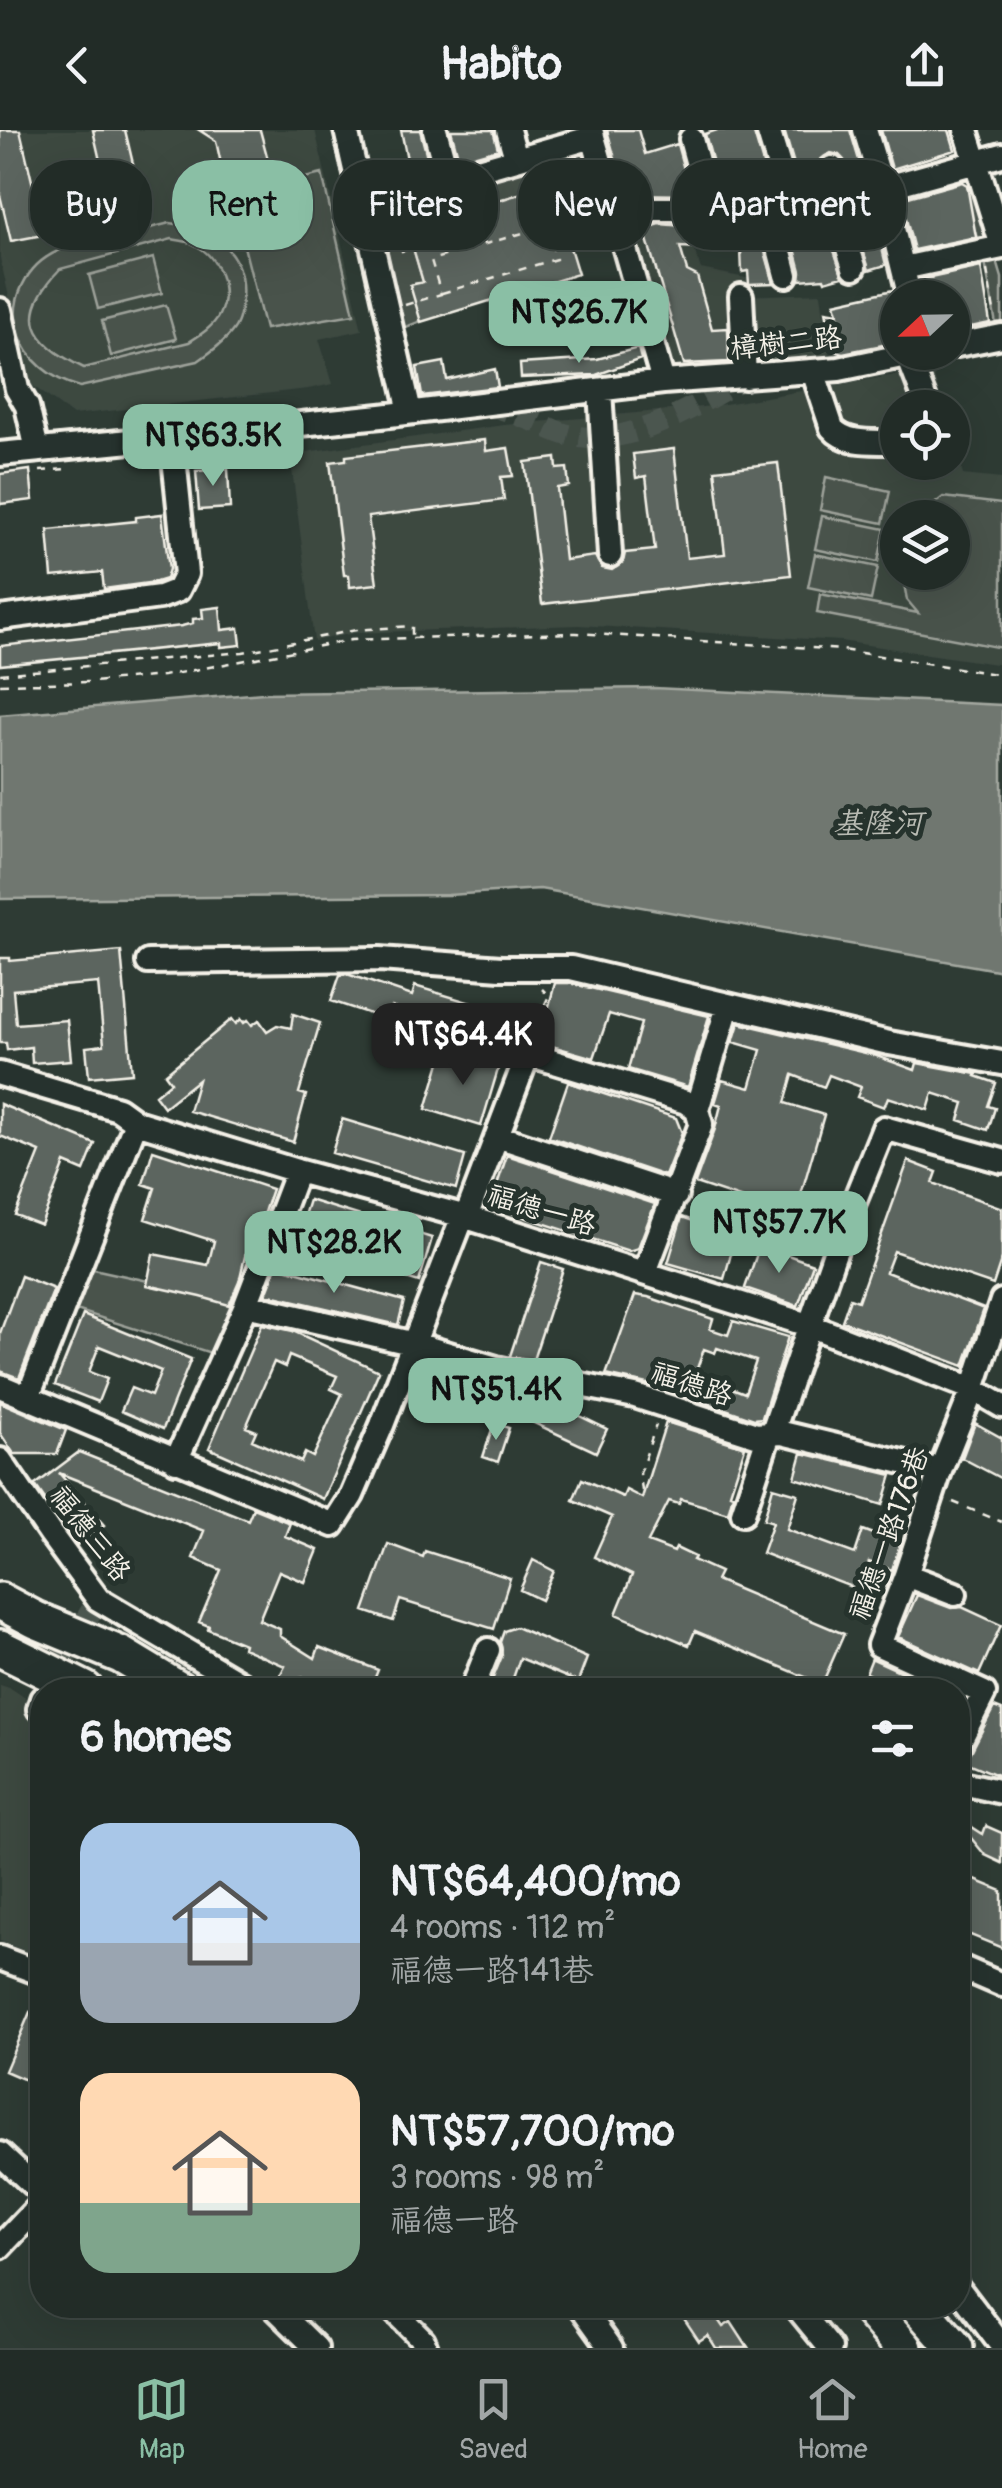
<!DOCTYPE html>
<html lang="en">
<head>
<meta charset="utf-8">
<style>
	body { margin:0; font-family:Pangolin,"LXGW WenKai TC",sans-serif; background:#2e3833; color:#f1f3f6; height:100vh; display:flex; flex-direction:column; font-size:38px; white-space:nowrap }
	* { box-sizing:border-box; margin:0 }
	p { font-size:32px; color:#a2a7a7 }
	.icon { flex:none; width:55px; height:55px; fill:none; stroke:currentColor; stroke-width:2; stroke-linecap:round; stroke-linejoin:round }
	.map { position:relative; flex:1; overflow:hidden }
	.details { position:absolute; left:30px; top:1548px; width:940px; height:640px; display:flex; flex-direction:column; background:#222c27; border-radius:40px; box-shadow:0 10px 40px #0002,0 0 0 2px #3f4844 }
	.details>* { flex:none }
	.banner { position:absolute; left:30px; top:30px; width:942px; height:90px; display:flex; gap:20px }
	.needle { width:65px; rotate:248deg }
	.fabs { position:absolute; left:880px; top:150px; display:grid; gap:20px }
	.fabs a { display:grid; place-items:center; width:90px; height:90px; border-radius:50%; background:#222c27; box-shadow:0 10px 40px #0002,0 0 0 2px #3f4844; font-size:50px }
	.price { position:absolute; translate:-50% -85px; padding:0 22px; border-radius:20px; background:#8abfa5; color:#111; font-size:32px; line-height:65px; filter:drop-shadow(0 2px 5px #0008) }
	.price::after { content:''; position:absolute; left:50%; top:60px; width:30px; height:22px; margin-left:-15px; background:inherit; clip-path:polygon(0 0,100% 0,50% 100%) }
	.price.current { background:#222; color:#fff }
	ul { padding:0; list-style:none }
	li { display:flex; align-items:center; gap:30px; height:250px; padding:0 50px }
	li span { display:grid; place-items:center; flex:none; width:280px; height:200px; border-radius:30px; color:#555 }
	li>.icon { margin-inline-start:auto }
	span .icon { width:120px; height:120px; fill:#fffc; stroke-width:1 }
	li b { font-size:42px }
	h2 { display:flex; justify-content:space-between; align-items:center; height:120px; padding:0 50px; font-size:42px }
	.tag { padding:0 35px; border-radius:40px; background:#222c27; box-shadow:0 10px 40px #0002,0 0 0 2px #3f4844; font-size:35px; line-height:90px }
	.tag.current { background:#8abfa5; color:#111 }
	header { display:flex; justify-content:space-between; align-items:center; height:130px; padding:0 50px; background:#222c27; font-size:45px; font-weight:800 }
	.dock { display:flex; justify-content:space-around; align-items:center; height:140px; border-top:2px solid #3f4844; background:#222c27; font-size:28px; color:#a2a7a7 }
	.dock a { display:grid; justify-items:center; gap:5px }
	.dock .current { color:#8abfa5 }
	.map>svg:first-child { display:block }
	.built { fill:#3c4841; fill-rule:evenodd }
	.green { fill:#48524c; stroke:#9ea29a; stroke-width:2.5; fill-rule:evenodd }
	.water { fill:#6f7770; stroke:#a4a8a0; stroke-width:2.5 }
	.building { fill:#5c655e; stroke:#f4f1e8; stroke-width:2.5; fill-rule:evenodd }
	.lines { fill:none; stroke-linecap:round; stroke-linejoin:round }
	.minor-tunnel { stroke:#4c564f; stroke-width:22; stroke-dasharray:22 11; stroke-linecap:butt }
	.minor-casing { stroke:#f4f1e8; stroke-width:30 }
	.highway-casing { stroke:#f4f1e8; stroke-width:42 }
	.path { stroke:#f4f1e8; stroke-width:2.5; stroke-dasharray:8 8; stroke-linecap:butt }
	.minor { stroke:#26332d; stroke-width:22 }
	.highway { stroke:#26332d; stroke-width:35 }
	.labels { text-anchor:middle; stroke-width:10; stroke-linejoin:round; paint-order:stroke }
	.street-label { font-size:28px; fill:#f4f1e8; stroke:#26332d }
	.water-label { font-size:30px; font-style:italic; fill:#b8bab2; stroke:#26332d }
</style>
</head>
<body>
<header><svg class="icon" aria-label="back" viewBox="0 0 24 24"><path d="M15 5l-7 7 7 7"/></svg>Habito<svg class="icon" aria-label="share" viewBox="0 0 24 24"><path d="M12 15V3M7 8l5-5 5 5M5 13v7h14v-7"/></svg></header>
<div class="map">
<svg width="1002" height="2218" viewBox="0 0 1002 2218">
	<rect width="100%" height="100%" fill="#2e3b34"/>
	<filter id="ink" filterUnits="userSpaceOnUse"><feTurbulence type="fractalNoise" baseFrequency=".01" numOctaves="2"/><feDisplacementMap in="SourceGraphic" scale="20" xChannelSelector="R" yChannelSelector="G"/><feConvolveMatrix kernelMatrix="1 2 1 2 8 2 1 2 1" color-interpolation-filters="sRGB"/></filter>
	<g filter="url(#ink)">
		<path class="built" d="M0,0H315L362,200L319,209L333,254L308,259L73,285L29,253L0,128Z
			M622,86H682L701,139L751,149L741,166L821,163L830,232L667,245Z
			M913,242H933L943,277L898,278V332H952L953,309L963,345L1002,349V535L840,511L578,495L354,503L314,511L290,324L504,295L713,276ZM898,388H952V442H898Z
			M0,1555L12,1559L42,1579V1828L0,1811Z"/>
		<path class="green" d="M595,16L619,100L574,88L563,51L397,101L413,118L423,152L411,155L421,191L401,199L373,78Z
			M322,44L354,184L265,199L231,65Z
			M975,57L1002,148V198L997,200L983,121L957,61Z
			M170,93C214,98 246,122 242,169C241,179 240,191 234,199C225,212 211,222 198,231L80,257C52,249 29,232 19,204C8,171 26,135 58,121C69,116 83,115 95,112C120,106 145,99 170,93ZM172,109C180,111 189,111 195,115C219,127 231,161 219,185C213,197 200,205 189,212L84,238C30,212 16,186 60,139Z
			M153,128L162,163L98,179L89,145Z
			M166,175L176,209L111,226L102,191Z
			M826,347L890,361L883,393L820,380Z
			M943,367L1002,374V518L817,483L820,464L918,483L907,470L902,443L952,442V388L918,387Z
			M822,386L885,399L878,432L815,419Z
			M815,424L878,437L871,470L808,457Z
			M89,1138L239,1171L214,1224L76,1180Z"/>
		<path class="water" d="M654,558L1002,575V841L540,759L448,765L0,769V585L263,563Z"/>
		<path class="building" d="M0,0H20L39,81L47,80L53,103L11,111L0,65Z
			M93,0H125L144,80L103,90L99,68L108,66Z
			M199,0H260L271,41L225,52L216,11Z
			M401,0H420L430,38L410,44Z
			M451,0H493L498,19L459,30Z
			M607,0H638L645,24L677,14L691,65L625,64Z
			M717,0H753L771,61L731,70L723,69L705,4Z
			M784,0H850L864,47L847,50L844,30L839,25L831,23L820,30L817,42L798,48Z
			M881,0H949L955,20L892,39Z
			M563,51L580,107L568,111L578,144L421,192L410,155L423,152L413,118L402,121L396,101Z
			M962,52L967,55L976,107L914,120L901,69Z
			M872,76L886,135L869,140L851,80Z
			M822,85L843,146L825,151L824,148L800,150L801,141L787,89Z
			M660,94L731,100L757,94L774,153L749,154L748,141L742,142L741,120L680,117L687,141L697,146L712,199L728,198L729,232L684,234L644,99Z
			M981,137L990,193L952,201V168H925L921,150Z
			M893,160L898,176V212L843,223L834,221L826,181L838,183L835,173Z
			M638,218L641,229L596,245L521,248L520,234L597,229Z
			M444,232L447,250L495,239L498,257L422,266L417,237Z
			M485,310L486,321L508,318L513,346L501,347L504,370L368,387L377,454L350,457L349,445H344L330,332L346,330V326Z
			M674,319L687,428L725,424L715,340L778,333L791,445L542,474L525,332L556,328L557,339L567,338L569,356L557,358L565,430L595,426L602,438L612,440L623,432L625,423L655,420L646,346L636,348L633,324Z
			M228,339L230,378L199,380L196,341Z
			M30,340L33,370L0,374V344Z
			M162,384L169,439L166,449L156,452L104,459L102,442L52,447L48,400L136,391V387Z
			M220,477L222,500L239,498L241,515L221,517V513L0,535V516L182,496L193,493V489L203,488L202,479Z
			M121,821L132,943L89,947L86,917L104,915L98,853L13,860L16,894L67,890L71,930L32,933L31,917L7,920L6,913H0V828H10V831Z
			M347,844L412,866L415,856L544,895L555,853H569L709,886L688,957L628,939L641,893L609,884L594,928L499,901L497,908L392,877L388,890L331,871L340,845Z
			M293,884L320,893L299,963L306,965L293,1012L189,981L198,950L164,977L155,965L171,952L165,944L232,889L236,894L241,889L244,893L248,890L252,895L259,890L267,901L277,895L291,898Z
			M739,893L874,925L915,940L917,933L977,944L976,946L996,953L988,976L995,978L988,1000L959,990L964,973L933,963L928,980L888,967L884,977L857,967L861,957L829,945L824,957L793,945L785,973L824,985L791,1099L748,1086L752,1072L695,1053L715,999L721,975L715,973L722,950L750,958L761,920L733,912Z
			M444,919L499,936L481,996L426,979Z
			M568,952L676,988L682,1003L665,1046L549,1007Z
			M0,974L95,1014L84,1041L65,1033L41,1095L15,1085L40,1022L0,1006Z
			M342,989L465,1026L456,1059L332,1023Z
			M153,1020L272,1059L250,1123L246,1122L239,1152L229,1175L201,1167L147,1155L153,1124L208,1135L214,1111L145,1089L155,1058L143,1054Z
			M507,1025L655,1074L638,1118L629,1121L490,1076Z
			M908,1031L937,1042L933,1053L1002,1078V1128L993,1155L894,1121L886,1142L984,1179L964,1236L842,1191L850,1168L858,1171Z
			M309,1070L432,1108L419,1152L295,1114Z
			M682,1087L736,1106L724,1149L668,1133Z
			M760,1115L813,1134L798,1176L745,1158Z
			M541,1132L563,1139L533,1230L510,1226Z
			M277,1136L404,1171L398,1195L266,1164Z
			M21,1146L54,1159L19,1248L0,1241V1203Z
			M635,1165L648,1167L713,1189L710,1199L728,1205L733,1191L788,1207L762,1288L754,1289L665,1258L606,1245ZM717,1218L756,1231L745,1263L695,1244L704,1219L715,1223Z
			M83,1185L191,1229L163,1299L121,1281L131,1258L151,1266L161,1241L99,1216L89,1242L107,1249L98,1272L55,1255Z
			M262,1194L293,1201L379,1241L323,1369L209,1318ZM289,1226L337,1246L331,1259L342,1264L313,1327L305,1323L301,1332L252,1310L256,1301L246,1297L274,1232L285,1237Z
			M530,1262L607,1299L596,1322L519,1286Z
			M0,1272L66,1300L57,1324H14L0,1303Z
			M666,1292L745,1317L730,1363L733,1364L728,1383L681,1369L679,1374L669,1371L648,1412L674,1422L676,1418L695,1427L693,1430L720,1442L716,1450L844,1504L822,1554L695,1501L689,1515L616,1484L632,1445L594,1427L612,1387L573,1370L582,1349L623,1367L626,1360L642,1368Z
			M494,1293L509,1298L498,1332L483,1327Z
			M975,1293L1002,1308V1349L962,1328Z
			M79,1322L248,1390L253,1378L290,1393L285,1406L318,1420L305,1452L279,1441L259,1490L280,1499V1506L315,1528L319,1517L378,1540L370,1560H334L301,1547L296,1556L277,1551L285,1536L243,1518L244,1514L208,1499L209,1496L199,1492L221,1440L193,1428L204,1401L59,1343L104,1395L77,1415L35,1355Z
			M802,1323L892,1345L883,1375L795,1348Z
			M773,1357L798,1364L787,1399L855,1424L863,1400L900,1414L892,1440L869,1432L859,1460L762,1423L773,1392L764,1389Z
			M388,1414L423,1427L425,1421L510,1448L494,1499L400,1470L393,1491L364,1481Z
			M533,1430L554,1441L541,1470L520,1460Z
			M917,1465L951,1478L962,1477L1001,1495L979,1544L898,1507Z
			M516,1497L587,1528L578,1552L520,1528L509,1560H488L502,1526L500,1512L504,1501Z
			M872,1528L873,1529L941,1560H903L866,1543Z
			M994,1577L1002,1580V1647L961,1630L971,1622Z
			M958,1688L983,1704L986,1696L1002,1703V1733L985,1725L958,1692Z
			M958,1743L1002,1761V1818L958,1800Z
			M30,1882L42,1888V1957L5,1941Z
			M675,2175H708L723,2197L731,2192L748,2218H716L708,2205L699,2211Z"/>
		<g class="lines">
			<path class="minor-tunnel" d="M487,273C502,279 517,284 532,290C543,295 556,302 568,305C627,320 696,276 745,247
				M48,1557L98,1469"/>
			<defs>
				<path id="minor" d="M346,0L410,282
					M435,0L448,48
					M508,0L516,28
					M591,0L663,252
					M768,0L791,75
					M865,0L885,66L910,168
					M966,0L1002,116
					M691,9L711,83
					M832,38V69L854,137
					M363,73L593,7
					M768,76L786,145
					M613,79H678L732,85L768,76L832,69L883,58L1002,25
					M903,138L1002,117
					M741,166L745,247
					M0,180L17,259L27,276L37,320
					M952,216L1002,206
					M908,226L928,278
					M813,241L832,298C847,316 876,311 898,312
					M600,260L610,425
					M0,324L381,286L663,252L839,239L921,222
					M0,488L160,467L178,460L186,444L172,308
					M148,832L380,829L501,838H571L889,913L1002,933
					M0,944L118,979L136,992L297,1041L463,1086L811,1196L973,1259L1002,1276
					M697,980L725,886
					M497,1006L676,1065
					M466,1087L528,924L686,972L697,980L701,994L645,1142
					M246,1175L415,1214L496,1238L635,1266L756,1305L782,1303L940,1341
					M0,1256L333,1395L352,1365L382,1295L463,1086
					M28,1267L136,992
					M772,1304L842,1102L884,998L1002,1031
					M0,1330L51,1405L98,1469L252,1560
					M176,1331L246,1175L297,1041
					M743,1383L769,1304
					M906,1445L955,1464
					M472,1560L488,1520
					M42,1569L39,1579L42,1581
					M958,1615L984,1563L879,1515L906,1445L940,1341L973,1259L1002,1171
					M958,1652L1002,1662
					M0,1828L42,1844
					M958,1836L1002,1855
					M0,2024L42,2063
					M0,2117L42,2073
					M958,2158L1002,2216
					M272,2175L316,2218
					M388,2175L423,2210L426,2218
					M580,2175L611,2218
					M795,2175L830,2218"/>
				<path id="highway" d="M0,1471L36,1490L121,1525L179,1560
					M0,1518L85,1560
					M867,2175L904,2218
					M917,2175L955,2218"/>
			</defs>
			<use href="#minor" class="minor-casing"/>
			<use href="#highway" class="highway-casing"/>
			<path class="path" d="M471,63L483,114
				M390,102L563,51L578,35
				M987,140L995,187
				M442,163L556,129L547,98
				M405,175L441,164L431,130L574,88L599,95
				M40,341L67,339
				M0,544L243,522L356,500L412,496V506
				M0,554L93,552L163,546L351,510L576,503L842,520L1002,545
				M535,906L540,884L549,866L542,859
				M642,1361L640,1343L656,1295
				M953,1372L1002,1392"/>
			<use href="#minor" class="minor"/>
			<use href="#highway" class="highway"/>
		</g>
	</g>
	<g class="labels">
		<g class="street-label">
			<text transform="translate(786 212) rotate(-6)" y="10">樟樹二路</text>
			<text transform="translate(542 1079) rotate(17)" y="10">福德一路</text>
			<text transform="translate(692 1253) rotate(18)" y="10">福德路</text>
			<text transform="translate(91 1403) rotate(52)" y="10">福德三路</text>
			<text transform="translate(888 1403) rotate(-70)" y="10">福德一路176巷</text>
		</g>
		<g class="water-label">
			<text x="878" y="703">基隆河</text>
		</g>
	</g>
</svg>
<div class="fabs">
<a><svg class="needle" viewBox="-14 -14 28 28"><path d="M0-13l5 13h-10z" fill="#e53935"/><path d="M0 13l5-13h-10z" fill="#a2a7a7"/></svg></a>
<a><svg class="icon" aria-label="locate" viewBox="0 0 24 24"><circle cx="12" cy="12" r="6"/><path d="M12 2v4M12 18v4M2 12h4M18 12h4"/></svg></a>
<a><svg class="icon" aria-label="layers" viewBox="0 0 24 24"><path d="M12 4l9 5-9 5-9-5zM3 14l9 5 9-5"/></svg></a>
</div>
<b class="price" style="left:579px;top:236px">NT$26.7K</b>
<b class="price" style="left:213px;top:359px">NT$63.5K</b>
<b class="price current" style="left:463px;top:958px">NT$64.4K</b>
<b class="price" style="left:779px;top:1146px">NT$57.7K</b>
<b class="price" style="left:334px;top:1166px">NT$28.2K</b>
<b class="price" style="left:496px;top:1313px">NT$51.4K</b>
<div class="banner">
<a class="tag">Buy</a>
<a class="tag current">Rent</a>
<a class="tag">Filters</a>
<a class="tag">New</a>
<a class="tag">Apartment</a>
</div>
<section class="details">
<h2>6 homes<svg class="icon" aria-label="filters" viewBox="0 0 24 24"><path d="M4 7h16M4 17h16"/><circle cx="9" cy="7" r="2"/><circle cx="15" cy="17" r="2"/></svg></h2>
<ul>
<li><span style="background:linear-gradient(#a9c7e8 60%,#9aa5b1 0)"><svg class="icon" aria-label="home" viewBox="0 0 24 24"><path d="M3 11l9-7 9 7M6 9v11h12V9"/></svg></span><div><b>NT$64,400/mo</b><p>4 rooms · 112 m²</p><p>福德一路141巷</p></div></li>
<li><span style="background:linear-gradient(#ffd9b3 65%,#7fa58c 0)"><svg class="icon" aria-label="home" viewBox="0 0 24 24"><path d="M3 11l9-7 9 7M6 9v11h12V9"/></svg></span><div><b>NT$57,700/mo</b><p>3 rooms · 98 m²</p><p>福德一路</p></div></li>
</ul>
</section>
</div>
<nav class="dock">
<a class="current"><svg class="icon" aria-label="map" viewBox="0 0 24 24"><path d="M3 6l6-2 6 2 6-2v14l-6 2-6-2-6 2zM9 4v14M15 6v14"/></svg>Map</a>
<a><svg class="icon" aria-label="saved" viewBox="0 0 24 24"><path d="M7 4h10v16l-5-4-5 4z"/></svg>Saved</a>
<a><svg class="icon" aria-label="home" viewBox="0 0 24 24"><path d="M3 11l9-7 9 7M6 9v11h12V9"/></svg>Home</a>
</nav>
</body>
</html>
